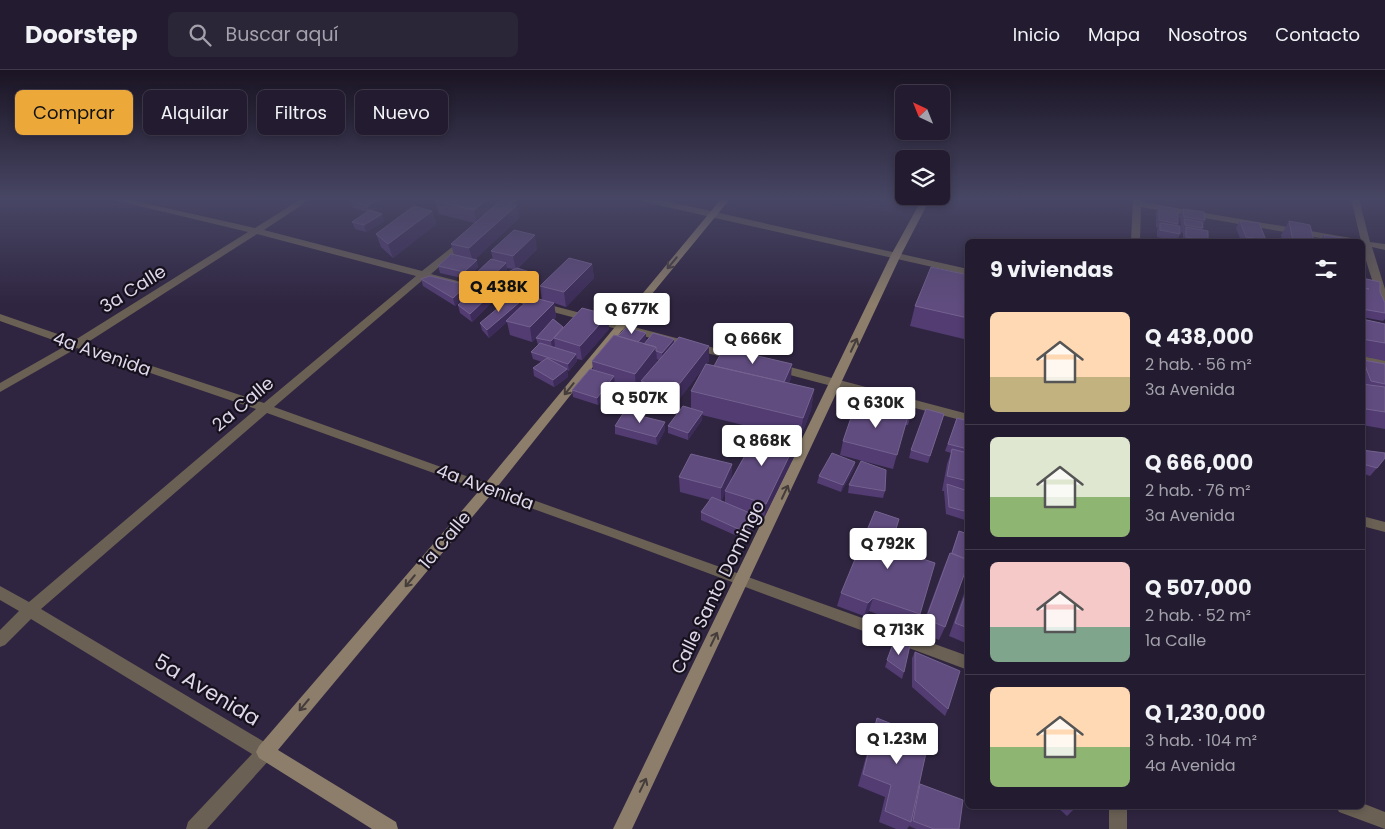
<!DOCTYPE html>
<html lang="es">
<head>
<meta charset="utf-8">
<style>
	body { margin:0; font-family:Poppins,sans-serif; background:#2b2538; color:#f1f3f6; height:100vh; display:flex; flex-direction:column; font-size:19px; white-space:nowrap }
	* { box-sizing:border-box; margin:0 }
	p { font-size:16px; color:#a3a1ab }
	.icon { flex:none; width:28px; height:28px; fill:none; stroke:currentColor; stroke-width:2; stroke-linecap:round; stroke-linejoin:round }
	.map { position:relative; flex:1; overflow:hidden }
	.side { position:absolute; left:965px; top:169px; width:400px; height:570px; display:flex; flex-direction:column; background:#231c30; border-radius:8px; box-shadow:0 2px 8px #0003,0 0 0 1px #403a4c }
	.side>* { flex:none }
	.top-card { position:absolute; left:15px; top:20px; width:475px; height:45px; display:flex; gap:10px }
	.needle { width:32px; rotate:317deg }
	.tools { position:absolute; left:895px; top:15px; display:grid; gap:10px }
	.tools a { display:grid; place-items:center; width:55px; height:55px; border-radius:8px; background:#231c30; box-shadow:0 2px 8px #0003,0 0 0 1px #403a4c; font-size:25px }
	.price { position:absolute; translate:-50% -42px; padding:0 11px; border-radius:5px; background:#fff; color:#222; font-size:16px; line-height:32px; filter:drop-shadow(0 1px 2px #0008) }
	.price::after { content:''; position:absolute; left:50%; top:30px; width:15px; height:11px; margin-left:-8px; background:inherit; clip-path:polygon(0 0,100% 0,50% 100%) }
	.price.on { background:#eca93a; color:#111 }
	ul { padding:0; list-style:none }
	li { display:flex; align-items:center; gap:15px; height:125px; padding:0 25px }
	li+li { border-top:1px solid #403a4c }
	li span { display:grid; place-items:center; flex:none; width:140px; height:100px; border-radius:8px; color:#555 }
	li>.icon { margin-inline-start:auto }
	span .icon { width:60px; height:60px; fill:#fffc; stroke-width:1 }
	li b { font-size:21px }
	h2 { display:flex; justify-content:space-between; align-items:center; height:60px; padding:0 25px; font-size:21px }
	.tag { padding:0 18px; border-radius:8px; background:#231c30; box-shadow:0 2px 8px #0003,0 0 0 1px #403a4c; font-size:18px; line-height:45px }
	.tag.on { background:#eca93a; color:#111 }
	header { display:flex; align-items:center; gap:30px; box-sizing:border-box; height:70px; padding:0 25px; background:#231c30; border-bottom:1px solid #403a4c }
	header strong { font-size:24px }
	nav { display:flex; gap:28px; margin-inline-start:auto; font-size:18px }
	.search { width:350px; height:45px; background:#2b2538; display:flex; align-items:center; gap:12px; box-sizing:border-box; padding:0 18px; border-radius:8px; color:#a3a1ab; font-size:19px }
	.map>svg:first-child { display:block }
	.built { fill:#382b4c }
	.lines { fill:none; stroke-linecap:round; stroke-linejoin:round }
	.minor { fill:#6a6054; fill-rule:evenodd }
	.secondary { fill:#8c7e6a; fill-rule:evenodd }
	.wall { fill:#523c72; fill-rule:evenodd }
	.shaded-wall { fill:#3d2c59 }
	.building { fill:#604c7f; stroke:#74628f }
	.oneway { stroke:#453d3c }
	.labels { text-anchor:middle; stroke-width:4.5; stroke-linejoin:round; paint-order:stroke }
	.street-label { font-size:18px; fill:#ddd7e9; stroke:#16111d }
	.near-street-label { font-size:21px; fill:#ddd7e9; stroke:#16111d }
</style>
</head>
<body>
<header>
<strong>Doorstep</strong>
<div class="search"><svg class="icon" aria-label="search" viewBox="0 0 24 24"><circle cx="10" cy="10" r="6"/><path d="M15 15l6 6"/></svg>Buscar aquí</div>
<nav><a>Inicio</a><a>Mapa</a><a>Nosotros</a><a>Contacto</a></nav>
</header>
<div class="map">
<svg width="1385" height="759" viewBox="0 0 1385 759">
	<rect width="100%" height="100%" fill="#2f2540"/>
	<path class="built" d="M825,129H909L902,145Z"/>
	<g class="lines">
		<path class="minor" d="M110,129H126L255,158L301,129H311L264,160L422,201L466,166L471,169L469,171L431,204L741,285L743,287L737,291L425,208L274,337L968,586V600L614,468L267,343L41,539L271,676L274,682L271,688L207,759H186L188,752L252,684L31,549L5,575L0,577V560L19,541L0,530V516L29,532L256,339L77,278L0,322V313L67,275L0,251V244L75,270L248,162ZM257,164L416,206L264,333L85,274Z
			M509,129H518L500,145H494V141Z
			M641,129H657L968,199V205L645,132Z
			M1133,129H1141V132L1351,168L1356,171H1337L1141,137L1140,171H1131Z
			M1351,129H1359L1370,172L1385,174V180L1372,177L1385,219V238L1380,235L1362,178V171H1359H1361Z
			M1362,286L1385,290V298L1362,293Z
			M775,293L968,344V352L771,300L769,297L771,294Z
			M1362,446L1385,452V462L1362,456Z
			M1362,733L1385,742V759L1339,742L1336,736H1362Z
			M1109,736H1127V759H1109Z"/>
		<path class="secondary" d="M721,129H730L624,258L494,421L278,680L396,752L398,759H372L259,688L256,682L259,676L484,415Z
			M922,129H930L901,185L632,759H613L891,185Z"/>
	</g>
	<path class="wall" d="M322,129H335L332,131Z
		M355,129H380L382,135L373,141L384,151L366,162L355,159L352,152L368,142L353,138L351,132Z
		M435,131H505L504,132L519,148L475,189L478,197L466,209L440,203L438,196L454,185L451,174L475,153L439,144Z
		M1159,136L1178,154L1177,156L1180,164L1177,171L1157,167V160L1158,158L1156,157V143Z
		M1183,139L1205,150L1203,156V158L1202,160L1208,171H1183V163L1181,162V154L1179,146Z
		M432,141L436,154L393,188L381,177L376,164Z
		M1240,151L1266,170V171H1241L1236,158Z
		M1289,151L1314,171H1282L1281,165Z
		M1324,165L1348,171H1320Z
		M537,179L518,198L533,203L534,210L515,226L498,220L496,213L498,209L491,216L476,212L474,205L493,190L491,181ZM507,198L513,199L503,204L507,200Z
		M592,194L594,208L566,237L554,233L556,247L554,249L563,257L608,245L609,259L582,290L577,289V291L569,301L567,300L568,307L554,317L534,306L533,298L542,292L533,289L531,282L538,275L536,268L532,272L510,265L507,252L489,268L482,260L480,253L522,236L542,230L540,216Z
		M968,205V270L910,256L915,236Z
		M1362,208L1380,222L1385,233V249L1383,251L1362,247Z
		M421,209L467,215L469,222L455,236L423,216Z
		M490,225L492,232L472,252L460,243L458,235Z
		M1362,249L1385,254V291L1362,286Z
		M646,263V270L643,273L674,269V272L709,276V291L706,294L791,308L789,313L814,319L811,340L800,369L767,361L795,385L764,448L755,445L757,454L746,470L701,450V442L710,430L680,422L679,407L732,394L731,409L728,415L759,359L702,345V350L688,370L668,363V356L691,339V321L704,297L673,337L642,326L641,312L636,319L615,312V314L598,335L573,327L572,320L593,300L592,291L618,266ZM656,289L659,290L648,303L657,291ZM725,422V432L721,431Z
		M1363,290L1385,294V359L1362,355V291Z
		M877,331L875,338L880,339L914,333L908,355H905L893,399L840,385L843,371L853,342L854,334Z
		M944,344L928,393L909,388L911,380Z
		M957,348L968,351V451L946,444L944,421H942L947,394L951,383L945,381Z
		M615,356L665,360L657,375L615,364Z
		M1362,380L1377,398L1370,406L1362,403Z
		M855,392L854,399L841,422L817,413L819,406Z
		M849,415L885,421L883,428L848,423Z
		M959,461L968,464V500L965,499L945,557L939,570L920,562L944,497L950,483H951Z
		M890,478L920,544L915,558L869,541L864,546L837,536L841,523Z
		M968,512V574L949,566Z
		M893,574L904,602L902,609L885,597Z
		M915,582L948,639L945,646L912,617V588Z
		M877,648L919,715L959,759H916L909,756L910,755L907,759H896L879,752L885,727L858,716L873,661Z
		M1056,736H1074L1073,740L1067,746Z"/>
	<path class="shaded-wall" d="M378,129H380L382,135L370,143L368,136Z
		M488,129H505V131L477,154L474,140Z
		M517,135L519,148L473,192L469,178Z
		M432,141L436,154L393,188L388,174Z
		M382,144L384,151L366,162L364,155Z
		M535,165L537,179L516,200L513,186Z
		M477,190L478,197L466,209L464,202Z
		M506,193L507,200L491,216L489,209Z
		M592,194L594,208L566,237L564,222Z
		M533,203L534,210L515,226L513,219Z
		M467,215L469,222L455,236L453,228Z
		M490,225L492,232L472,252L470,244Z
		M521,231L522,239L506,251L507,252L489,268L487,260Z
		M554,233L556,247L532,272L530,257Z
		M608,245L609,259L582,290L580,276Z
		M646,263V270L634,284L633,277Z
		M554,268L555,276L552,279L551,271Z
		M674,269V277L662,291V283Z
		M709,276V291L673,337V322Z
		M656,277L657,291L636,319L635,304Z
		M576,284L577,291L569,301L568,294Z
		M792,294L791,308L781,330L782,316Z
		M567,299L568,307L554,317L553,310Z
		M614,306L615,314L598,335L597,328Z
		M814,319L811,340L800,369L803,348Z
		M703,342L702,350L688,370V363Z
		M665,352V360L657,375L656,367Z
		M797,370L795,385L764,448L766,434Z
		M855,392L854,399L841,422L843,415Z
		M732,394L731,409L721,433V418Z
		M757,446V454L746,470L747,463Z
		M873,528L869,541L864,546L868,533Z"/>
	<path class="building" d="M355,129H378L368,136L351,132Z
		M438,129H488L474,140L435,131Z
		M500,131L517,135L469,178L451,174Z
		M414,136L432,141L388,174L376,164Z
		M1159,136L1178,139V154L1159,150Z
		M1183,139L1204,142L1205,150L1184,147Z
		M370,140L382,144L364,155L352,152Z
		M1184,149L1202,152L1203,158L1185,155Z
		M1240,151L1259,153L1266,170L1246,167Z
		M1289,151L1310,155L1314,171H1293Z
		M1160,153L1180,156V164L1160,160Z
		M1186,157L1208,161V171L1186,167Z
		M514,160L535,165L513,186L491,181Z
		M1324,165L1347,169L1348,171H1326Z
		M451,184L477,190L464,202L438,196Z
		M569,188L592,194L564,222L540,216Z
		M491,189L506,193L489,209L474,205Z
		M931,197L968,205V248L915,236Z
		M517,198L533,203L513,219L496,213L499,206Z
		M430,206L467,215L453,228L421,209Z
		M1362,208L1380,212V222L1385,233V243L1362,239V218L1369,219L1362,217Z
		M473,221L490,225L470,244L458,235Z
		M531,227L554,233L530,257L506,251Z
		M510,228L521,231L487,260L480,253Z
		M582,238L608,245L580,276L554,268Z
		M553,249L563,257L551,271L536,268Z
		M1362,249L1385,254V273L1362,269Z
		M627,257L646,263L638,272L618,266Z
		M653,263L674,269L662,283L656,281V277L644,274Z
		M614,265L656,277L635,304L592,291Z
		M679,267L709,276L673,322L641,311Z
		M540,273L576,284L568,294L531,282Z
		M724,278L792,294L784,312L714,296Z
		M547,288L567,299L553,310L533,298Z
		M1363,290L1385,294V314L1371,311Z
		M706,294L814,319L803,348L691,321Z
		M590,299L614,306L597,328L572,320Z
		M1362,314L1385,317V342L1366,339L1362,333Z
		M860,319L879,324L874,338L856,333L855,335L854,334Z
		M884,326L914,333L910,348L908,347V346L880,339Z
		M856,333L908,346L897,385L843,371Z
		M683,336L703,342L688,363L668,356Z
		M926,339L944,344L930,386L911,380Z
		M624,342L665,352L656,367L615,356Z
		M957,348L968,351V379L948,374Z
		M760,359L797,370L766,434L725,421Z
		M952,379L968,383V411L947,406Z
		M1362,380L1385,383V388L1377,398L1363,394Z
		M832,383L855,392L843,415L819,406Z
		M691,384L732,394L721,418L679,407Z
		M861,391L886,400L885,421L849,415Z
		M947,414L968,421V442L949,437Z
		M712,427L757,446L747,463L701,442Z
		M875,441L899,449L890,478L935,493L920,544L873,528L868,533L841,523Z
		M959,461L968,464V490L952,483Z
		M950,483L968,490V494L945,557L926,549Z
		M968,517V558L955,553Z
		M893,574L910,575L904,602L887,590Z
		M915,582L960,601L948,639L915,610Z
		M877,648L929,669L911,752L885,741L891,715L863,704Z
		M920,714L963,730L959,759H934L913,751Z
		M1068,736H1074L1073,740Z"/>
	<defs><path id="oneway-shaft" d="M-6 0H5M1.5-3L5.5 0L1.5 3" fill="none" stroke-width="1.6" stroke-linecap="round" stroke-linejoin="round" transform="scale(1.25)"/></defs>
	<g class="oneway">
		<use href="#oneway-shaft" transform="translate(672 193) rotate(130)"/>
		<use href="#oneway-shaft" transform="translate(854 275) rotate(-65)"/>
		<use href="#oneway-shaft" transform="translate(569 319) rotate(129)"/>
		<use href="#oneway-shaft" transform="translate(785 422) rotate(-65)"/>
		<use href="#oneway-shaft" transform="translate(410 511) rotate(130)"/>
		<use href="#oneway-shaft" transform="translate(714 569) rotate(-64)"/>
		<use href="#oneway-shaft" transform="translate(304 635) rotate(130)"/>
		<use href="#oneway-shaft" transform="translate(643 715) rotate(-64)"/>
	</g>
	<linearGradient id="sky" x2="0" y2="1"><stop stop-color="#1a1423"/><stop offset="0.55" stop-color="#474664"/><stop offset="1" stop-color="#474664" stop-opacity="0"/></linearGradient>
	<rect width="1385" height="235" fill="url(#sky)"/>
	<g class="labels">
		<g class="street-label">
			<text transform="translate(133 219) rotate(-32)" y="6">3a Calle</text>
			<text transform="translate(102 284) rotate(19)" y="6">4a Avenida</text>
			<text transform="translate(243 334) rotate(-40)" y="6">2a Calle</text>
			<text transform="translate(485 417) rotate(20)" y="6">4a Avenida</text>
			<text transform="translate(445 470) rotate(-50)" y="6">1a Calle</text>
			<text transform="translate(718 517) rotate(-64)" y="6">Calle Santo Domingo</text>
		</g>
		<g class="near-street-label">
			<text transform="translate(207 620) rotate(31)" y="7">5a Avenida</text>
		</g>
	</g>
</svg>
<div class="tools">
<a><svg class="needle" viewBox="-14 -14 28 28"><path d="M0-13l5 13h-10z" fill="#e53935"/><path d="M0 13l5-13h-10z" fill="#a3a1ab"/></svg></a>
<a><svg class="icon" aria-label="layers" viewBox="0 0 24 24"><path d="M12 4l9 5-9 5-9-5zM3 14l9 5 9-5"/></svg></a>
</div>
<b class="price on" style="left:499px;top:243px">Q 438K</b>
<b class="price" style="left:632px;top:265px">Q 677K</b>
<b class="price" style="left:753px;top:295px">Q 666K</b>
<b class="price" style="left:640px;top:354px">Q 507K</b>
<b class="price" style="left:876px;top:359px">Q 630K</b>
<b class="price" style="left:762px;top:397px">Q 868K</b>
<b class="price" style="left:888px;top:500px">Q 792K</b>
<b class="price" style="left:899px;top:586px">Q 713K</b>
<b class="price" style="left:897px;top:695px">Q 1.23M</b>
<div class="top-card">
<a class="tag on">Comprar</a>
<a class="tag">Alquilar</a>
<a class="tag">Filtros</a>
<a class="tag">Nuevo</a>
</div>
<section class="side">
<h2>9 viviendas<svg class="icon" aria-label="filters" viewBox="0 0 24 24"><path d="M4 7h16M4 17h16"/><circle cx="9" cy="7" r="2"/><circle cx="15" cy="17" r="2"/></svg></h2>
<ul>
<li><span style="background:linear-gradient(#ffd9b3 65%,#c2b280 0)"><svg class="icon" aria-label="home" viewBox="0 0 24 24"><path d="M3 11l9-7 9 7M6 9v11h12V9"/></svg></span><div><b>Q 438,000</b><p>2 hab. · 56 m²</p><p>3a Avenida</p></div></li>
<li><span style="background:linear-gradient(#dfe7d0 60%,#8fb573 0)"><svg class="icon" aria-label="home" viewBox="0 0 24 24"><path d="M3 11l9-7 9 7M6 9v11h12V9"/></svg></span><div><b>Q 666,000</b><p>2 hab. · 76 m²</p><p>3a Avenida</p></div></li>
<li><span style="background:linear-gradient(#f6c9c9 65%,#7fa58c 0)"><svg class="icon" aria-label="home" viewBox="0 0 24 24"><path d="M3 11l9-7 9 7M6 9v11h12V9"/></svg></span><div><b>Q 507,000</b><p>2 hab. · 52 m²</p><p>1a Calle</p></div></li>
<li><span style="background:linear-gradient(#ffd9b3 60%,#8fb573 0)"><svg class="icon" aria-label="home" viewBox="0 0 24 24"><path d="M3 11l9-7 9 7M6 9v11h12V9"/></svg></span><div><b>Q 1,230,000</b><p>3 hab. · 104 m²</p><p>4a Avenida</p></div></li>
</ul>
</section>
</div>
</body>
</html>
